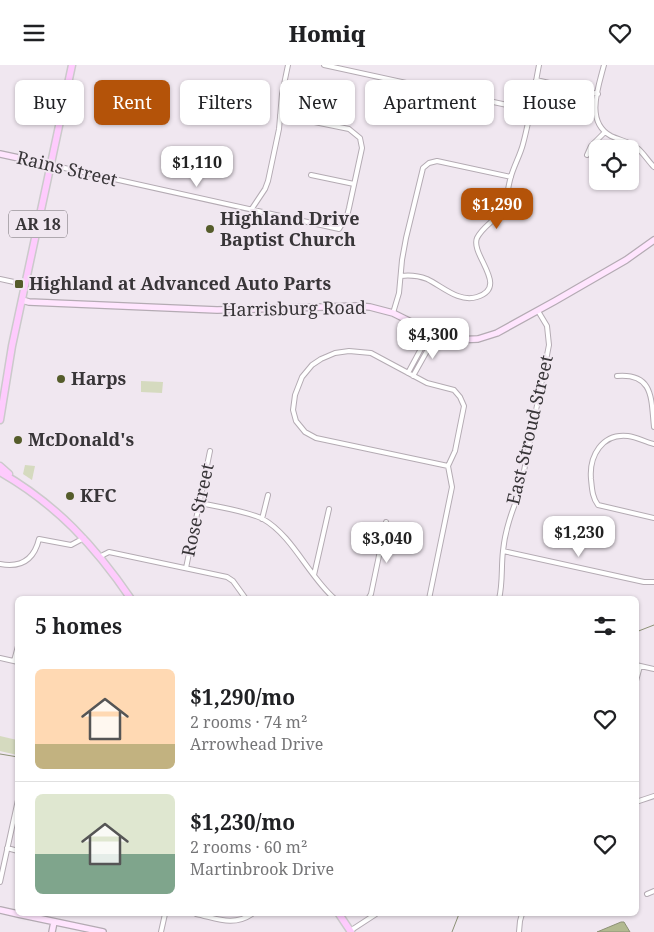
<!DOCTYPE html>
<html lang="en">
<head>
<meta charset="utf-8">
<style>
	body { margin:0; font-family:"Noto Serif",serif; background:#f6f6f6; color:#202124; height:100vh; display:flex; flex-direction:column; font-size:19px; white-space:nowrap }
	* { box-sizing:border-box; margin:0 }
	p { font-size:16px; color:#757577 }
	.icon { flex:none; width:28px; height:28px; fill:none; stroke:currentColor; stroke-width:2; stroke-linecap:round; stroke-linejoin:round }
	.map { position:relative; flex:1; overflow:hidden }
	.panel { position:absolute; left:15px; top:531px; width:624px; height:320px; display:flex; flex-direction:column; background:#fff; border-radius:8px; box-shadow:0 1px 4px #0004 }
	.panel>* { flex:none }
	.banner { position:absolute; left:15px; top:15px; width:625px; height:45px; display:flex; gap:10px }
	.fabs { position:absolute; left:589px; top:75px; display:grid; gap:10px }
	.fabs a { display:grid; place-items:center; width:50px; height:50px; border-radius:8px; background:#fff; box-shadow:0 1px 4px #0004; font-size:25px }
	.price { position:absolute; translate:-50% -42px; padding:0 11px; border-radius:10px; background:#fff; color:#222; font-size:16px; line-height:32px; filter:drop-shadow(0 1px 2px #0008) }
	.price::after { content:''; position:absolute; left:50%; top:30px; width:15px; height:11px; margin-left:-8px; background:inherit; clip-path:polygon(0 0,100% 0,50% 100%) }
	.price.current { background:#b45309; color:#fff }
	ul { padding:0; list-style:none }
	li { display:flex; align-items:center; gap:15px; height:125px; padding:0 20px }
	li+li { border-top:1px solid #e0e0e0 }
	li span { display:grid; place-items:center; flex:none; width:140px; height:100px; border-radius:8px; color:#555 }
	li>.icon { margin-inline-start:auto }
	span .icon { width:60px; height:60px; fill:#fffc; stroke-width:1 }
	li b { font-size:21px }
	h2 { display:flex; justify-content:space-between; align-items:center; height:60px; padding:0 20px; font-size:21px }
	.pill { padding:0 18px; border-radius:8px; background:#fff; box-shadow:0 1px 4px #0004; font-size:18px; line-height:45px }
	.pill.current { background:#b45309; color:#fff }
	header { display:flex; justify-content:space-between; align-items:center; height:65px; padding:0 20px; background:#fff; font-size:22px; font-weight:800 }
	.map>svg:first-child { display:block }
	.green { fill:#d5dabf }
	.water { fill:#b2b990; stroke:#8d9176 }
	.lines { fill:none; stroke-linecap:round; stroke-linejoin:round }
	.stream { stroke:#8d9176; stroke-width:1 }
	.street-casing { stroke:#b4abb3; stroke-width:6 }
	.secondary-casing { stroke:#b4abb3; stroke-width:8 }
	.primary-casing { stroke:#cbcacb; stroke-width:9 }
	.street { stroke:#fff; stroke-width:4 }
	.secondary { stroke:#ffe5fe; stroke-width:5.5 }
	.primary { stroke:#fecbfd; stroke-width:6 }
	.poi-dot { fill:#555c2b; stroke:#f0e7f0; stroke-width:2 }
	.labels { text-anchor:middle; stroke-width:4; stroke-linejoin:round; paint-order:stroke }
	.shield { fill:#f0e7f0; stroke:#6f6a6f; stroke-width:1 }
	.shield-label { font-size:16px; font-weight:bold; fill:#383538 }
	.street-label { font-size:18px; fill:#383538; stroke:#f0e7f0 }
	.poi-label { font-size:18px; font-weight:bold; fill:#383538; stroke:#f0e7f0; text-anchor:start }
</style>
</head>
<body>
<header><svg class="icon" aria-label="menu" viewBox="0 0 24 24"><path d="M4 6h16M4 12h16M4 18h16"/></svg>Homiq<svg class="icon" aria-label="heart" viewBox="0 0 24 24"><path d="M12 20l-8-8c-3-5 5-10 8-4 3-6 11-1 8 4z"/></svg></header>
<div class="map">
<svg width="654" height="867" viewBox="0 0 654 867">
	<rect width="100%" height="100%" fill="#f0e7f0"/>
	<path class="green" d="M141,316L163,317L162,328L141,327Z
		M25,400L35,401L32,415L23,409Z
		M0,671L17,675V690L0,686Z"/>
	<path class="water" d="M621,857H624L630,867H597Z"/>
	<g class="lines">
		<path class="stream" d="M636,567L654,560
			M0,689L18,692
			M452,867L459,849"/>
		<defs>
			<path id="street" d="M324,0L530,45
				M604,0C598,23 585,57 611,71C619,75 628,76 636,82C643,87 648,96 654,102
				M536,15L598,29
				M587,90L591,81L605,67
				M51,100L339,164L347,151L349,143L362,83L360,73L349,64L280,50
				M311,110L354,119
				M251,145L265,124L268,116L279,64L282,29L288,0
				M401,211C410,210 419,211 427,214C442,221 459,238 477,232C510,222 470,190 477,173C483,160 499,154 504,141C507,132 508,123 510,115C513,102 520,91 523,79C530,53 534,26 539,0
				M0,214L14,217
				M393,248L399,228L402,195L406,173L423,103L429,98L437,96L511,112
				M408,308L430,267
				M413,311L436,270
				M617,311C654,308 651,334 654,362
				M654,379C645,377 637,372 628,371C602,368 589,391 591,414C592,423 592,432 598,440L654,453
				M200,438C218,442 247,446 263,454C293,471 309,512 335,534
				M262,454L268,430
				M503,486L644,517H654
				M101,491L109,487L227,512L233,516L246,534
				M0,499C21,503 34,495 39,474L71,480L84,473
				M186,503L210,386
				M314,510L329,444
				M368,534L371,529L386,457
				M429,534L452,422L448,401L455,386L464,341L460,332L454,325L427,318L371,288L349,286L335,288L321,294L312,300L302,312L295,330L293,345L296,356L305,367L316,373L448,401
				M499,534C503,518 501,502 503,486C505,465 512,446 520,426L549,280L547,261L538,246
				M0,593L18,597
				M14,596L18,581
				M636,600L654,604
				M636,616L640,601
				M636,737L654,731
				M7,783L18,786
				M0,817L18,735
				M647,829L654,826
				M196,849C216,853 233,862 252,849
				M350,866L376,849
				M161,867L165,849
				M519,867L520,856L522,849"/>
			<path id="secondary" d="M0,89L51,100
				M22,235L29,237L217,245L358,241L370,242L393,248L439,271L455,275L478,274L497,268L555,236L626,195L654,175
				M0,845L18,849
				M18,849L103,867
				M52,867L54,857"/>
			<path id="primary" d="M0,355L12,281L72,0
				M0,401L9,409
				M0,407C56,439 95,481 131,534
				M339,849L351,867"/>
		</defs>
		<use href="#street" class="street-casing"/>
		<use href="#secondary" class="secondary-casing"/>
		<use href="#primary" class="primary-casing"/>
		<use href="#street" class="street"/>
		<use href="#secondary" class="secondary"/>
		<use href="#primary" class="primary"/>
	</g>
	<g class="poi-dot">
		<circle cx="210" cy="164" r="5"/>
		<rect x="14" y="214" width="10" height="10" rx="2.5"/>
		<circle cx="61" cy="314" r="5"/>
		<circle cx="18" cy="375" r="5"/>
		<circle cx="70" cy="431" r="5"/>
	</g>
	<g class="labels">
		<rect class="shield" x="9" y="145.5" width="58" height="27" rx="4"/>
		<g class="shield-label">
			<text x="38" y="165">AR 18</text>
		</g>
		<g class="street-label">
			<text transform="translate(67 104) rotate(13)" y="6">Rains Street</text>
			<text transform="translate(294 244) rotate(-1)" y="6">Harrisburg Road</text>
			<text transform="translate(530 365) rotate(-77)" y="6">East Stroud Street</text>
			<text transform="translate(198 445) rotate(-78)" y="6">Rose Street</text>
		</g>
		<g class="poi-label">
			<text x="220" y="160">Highland Drive<tspan x="220" dy="21">Baptist Church</tspan></text>
			<text x="29" y="225">Highland at Advanced Auto Parts</text>
			<text x="71" y="320">Harps</text>
			<text x="28" y="381">McDonald's</text>
			<text x="80" y="437">KFC</text>
		</g>
	</g>
</svg>
<div class="fabs">
<a><svg class="icon" aria-label="locate" viewBox="0 0 24 24"><circle cx="12" cy="12" r="6"/><path d="M12 2v4M12 18v4M2 12h4M18 12h4"/></svg></a>
</div>
<b class="price" style="left:197px;top:123px">$1,110</b>
<b class="price current" style="left:497px;top:165px">$1,290</b>
<b class="price" style="left:433px;top:295px">$4,300</b>
<b class="price" style="left:579px;top:493px">$1,230</b>
<b class="price" style="left:387px;top:499px">$3,040</b>
<div class="banner">
<a class="pill">Buy</a>
<a class="pill current">Rent</a>
<a class="pill">Filters</a>
<a class="pill">New</a>
<a class="pill">Apartment</a>
<a class="pill">House</a>
</div>
<section class="panel">
<h2>5 homes<svg class="icon" aria-label="filters" viewBox="0 0 24 24"><path d="M4 7h16M4 17h16"/><circle cx="9" cy="7" r="2"/><circle cx="15" cy="17" r="2"/></svg></h2>
<ul>
<li><span style="background:linear-gradient(#ffd9b3 75%,#c2b280 0)"><svg class="icon" aria-label="home" viewBox="0 0 24 24"><path d="M3 11l9-7 9 7M6 9v11h12V9"/></svg></span><div><b>$1,290/mo</b><p>2 rooms · 74 m²</p><p>Arrowhead Drive</p></div><svg class="icon" aria-label="heart" viewBox="0 0 24 24"><path d="M12 20l-8-8c-3-5 5-10 8-4 3-6 11-1 8 4z"/></svg></li>
<li><span style="background:linear-gradient(#dfe7d0 60%,#7fa58c 0)"><svg class="icon" aria-label="home" viewBox="0 0 24 24"><path d="M3 11l9-7 9 7M6 9v11h12V9"/></svg></span><div><b>$1,230/mo</b><p>2 rooms · 60 m²</p><p>Martinbrook Drive</p></div><svg class="icon" aria-label="heart" viewBox="0 0 24 24"><path d="M12 20l-8-8c-3-5 5-10 8-4 3-6 11-1 8 4z"/></svg></li>
</ul>
</section>
</div>
</body>
</html>
